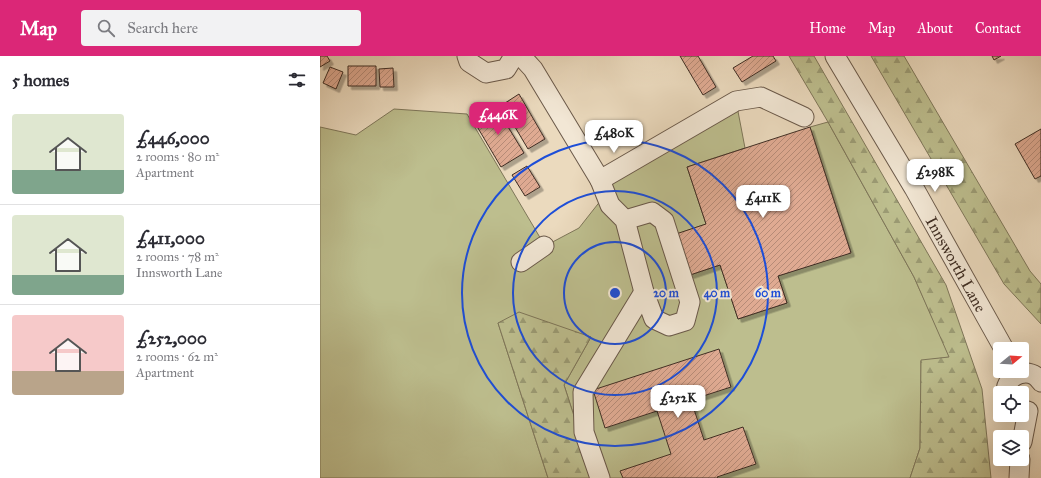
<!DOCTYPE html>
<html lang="en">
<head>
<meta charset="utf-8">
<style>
	body { margin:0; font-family:"IM FELL Great Primer",serif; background:#f2f2f3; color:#2b2b33; height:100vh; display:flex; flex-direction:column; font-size:15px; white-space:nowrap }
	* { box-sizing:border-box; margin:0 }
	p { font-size:13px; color:#7c7c81 }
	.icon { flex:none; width:22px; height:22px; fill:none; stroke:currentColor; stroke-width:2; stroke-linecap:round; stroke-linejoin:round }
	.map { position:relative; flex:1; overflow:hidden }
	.drawer { display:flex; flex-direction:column; background:#fff; width:320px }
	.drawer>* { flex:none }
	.needle { width:26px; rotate:72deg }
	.buttons { position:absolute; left:673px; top:286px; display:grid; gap:8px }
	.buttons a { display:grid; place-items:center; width:36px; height:36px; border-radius:4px; background:#fff; box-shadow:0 4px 16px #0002; font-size:20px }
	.price { position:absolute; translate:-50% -34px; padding:0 9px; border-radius:8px; background:#fff; color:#222; font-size:13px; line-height:26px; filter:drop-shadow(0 1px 2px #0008) }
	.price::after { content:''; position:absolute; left:50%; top:24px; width:12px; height:9px; margin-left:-6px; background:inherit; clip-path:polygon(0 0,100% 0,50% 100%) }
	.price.current { background:#db2777; color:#fff }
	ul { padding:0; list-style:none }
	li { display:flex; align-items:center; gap:12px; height:100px; padding:0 12px }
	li+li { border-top:1px solid #e1e1e2 }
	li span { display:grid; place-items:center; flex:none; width:112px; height:80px; border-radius:4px; color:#555 }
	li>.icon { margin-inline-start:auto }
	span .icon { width:48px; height:48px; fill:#fffc; stroke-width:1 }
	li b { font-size:17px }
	h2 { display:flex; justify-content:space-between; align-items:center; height:48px; padding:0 12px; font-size:17px }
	header { display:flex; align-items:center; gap:24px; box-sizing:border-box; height:56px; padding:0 20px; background:#db2777; color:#fff }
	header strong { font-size:19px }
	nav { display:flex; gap:22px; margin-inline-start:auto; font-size:14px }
	.search { width:280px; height:36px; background:#f2f2f3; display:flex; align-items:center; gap:10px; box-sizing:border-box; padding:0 14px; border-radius:4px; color:#7c7c81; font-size:15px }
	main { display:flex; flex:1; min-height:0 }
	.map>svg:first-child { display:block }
	.grass { fill:#bdbe8e; stroke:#7e7659 }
	.forest { fill:url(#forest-firs); stroke:#7e7659 }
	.building { fill:url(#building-hatch); stroke:#3f2e24; filter:url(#shadow) }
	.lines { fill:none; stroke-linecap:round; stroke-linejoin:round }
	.minor-casing { stroke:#6a594a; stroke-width:21 }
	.minor { stroke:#f2e7d5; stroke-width:19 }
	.ring { fill:none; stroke:#1d4ed8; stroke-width:2 }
	.labels { text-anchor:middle; stroke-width:4; stroke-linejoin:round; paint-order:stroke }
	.street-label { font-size:16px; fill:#3f2e24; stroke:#f2e7d5 }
	.centre { fill:#1d4ed8; stroke:#f2e7d5; stroke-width:2 }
	.ring-label { font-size:12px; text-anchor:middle; font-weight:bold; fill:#1d4ed8; stroke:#f2e7d5; stroke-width:4; stroke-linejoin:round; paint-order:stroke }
</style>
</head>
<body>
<header>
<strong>Map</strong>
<div class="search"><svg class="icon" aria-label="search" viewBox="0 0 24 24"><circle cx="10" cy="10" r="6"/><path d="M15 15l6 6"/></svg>Search here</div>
<nav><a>Home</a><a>Map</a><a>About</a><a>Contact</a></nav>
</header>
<main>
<section class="drawer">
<h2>5 homes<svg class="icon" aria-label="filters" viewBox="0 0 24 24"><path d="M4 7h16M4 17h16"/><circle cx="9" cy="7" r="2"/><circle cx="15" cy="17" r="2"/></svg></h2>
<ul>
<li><span style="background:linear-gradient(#dfe7d0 70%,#7fa58c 0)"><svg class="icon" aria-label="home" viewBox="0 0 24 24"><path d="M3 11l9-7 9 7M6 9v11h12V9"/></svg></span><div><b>£446,000</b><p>2 rooms · 80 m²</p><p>Apartment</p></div></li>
<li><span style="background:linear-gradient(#dfe7d0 75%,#7fa58c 0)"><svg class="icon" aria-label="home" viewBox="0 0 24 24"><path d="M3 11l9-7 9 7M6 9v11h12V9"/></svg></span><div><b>£411,000</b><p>2 rooms · 78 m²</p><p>Innsworth Lane</p></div></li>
<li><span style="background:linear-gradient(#f6c9c9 70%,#b9a48a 0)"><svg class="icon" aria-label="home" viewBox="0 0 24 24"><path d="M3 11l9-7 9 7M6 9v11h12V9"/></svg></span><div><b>£252,000</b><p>2 rooms · 62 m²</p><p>Apartment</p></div></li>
</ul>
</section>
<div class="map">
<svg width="721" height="422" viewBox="0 0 721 422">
	<defs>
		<pattern id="forest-firs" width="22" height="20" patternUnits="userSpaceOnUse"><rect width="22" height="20" fill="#bdbe8e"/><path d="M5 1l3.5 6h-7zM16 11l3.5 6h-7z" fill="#9b9b74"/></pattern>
		<pattern id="building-hatch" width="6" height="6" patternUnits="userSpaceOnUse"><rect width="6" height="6" fill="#dfaa92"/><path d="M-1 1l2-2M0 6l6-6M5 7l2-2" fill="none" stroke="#b68b77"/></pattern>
		<filter id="shadow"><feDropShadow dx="3.5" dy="3.5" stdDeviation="0" flood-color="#0004"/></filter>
	</defs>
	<rect width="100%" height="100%" fill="#ebdabe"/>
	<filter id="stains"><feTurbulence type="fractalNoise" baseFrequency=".005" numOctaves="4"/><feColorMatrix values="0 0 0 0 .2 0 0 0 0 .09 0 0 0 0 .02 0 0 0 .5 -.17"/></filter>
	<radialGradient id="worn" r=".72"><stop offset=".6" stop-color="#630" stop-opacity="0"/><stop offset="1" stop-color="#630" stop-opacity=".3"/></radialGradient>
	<path class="grass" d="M416,45L425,92L367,111L386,168L357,178L370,219L400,209L418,263L467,247L458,220L531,196L490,71L508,66L594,221L630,301L601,305L600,392L590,422H274L244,329L271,281L178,267L228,422H0V71L36,79L74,53L147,58L225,190L259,172L285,139L280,124Z"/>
	<path class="forest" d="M469,0H494L626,229L662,333L671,422H590L600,392L601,304L629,301L594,221L508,66Z
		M551,0H584L710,215L721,228V268L684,228Z
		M199,256L271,281L244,329L274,422H228L178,267Z"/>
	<path class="building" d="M0,0H7L10,5L0,11Z
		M360,0H378L396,31L383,39Z
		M433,0H453L456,5L422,26L413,12Z
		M672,0H681L674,4Z
		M28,10H56V30H28Z
		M10,11L23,16L16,33L3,27Z
		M73,12L74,31H60L59,13Z
		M199,38L225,83L208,93L182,49Z
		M174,48L204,97L181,111L152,62Z
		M490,71L531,197L458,220L467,247L418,263L400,209L370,219L356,178L386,168L367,111Z
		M721,73V120L715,123L695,88Z
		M207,110L220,131L205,140L192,119Z
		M399,293L411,331L371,344L384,384L423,371L436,408L397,421L398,422H303L300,415L351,398L337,355L285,372L273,334Z"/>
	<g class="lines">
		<defs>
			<g id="minor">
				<path d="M147,0L149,6L166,17L186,13L194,0"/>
				<path d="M201,0L213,13L280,124L416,45L441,41L484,61"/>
				<path id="s1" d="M515,0L594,132L684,293"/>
				<path d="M280,124L290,149L305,164L332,156L344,165L370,246L365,265L349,270L334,263L324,236L305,164"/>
				<path d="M201,206L224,190"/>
				<path d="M686,337C685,318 711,309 721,326"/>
				<path d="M702,386L708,355"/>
				<path d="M280,422L264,376L263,336L324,236"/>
				<path d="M699,422L700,403"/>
			</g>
		</defs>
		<use href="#minor" class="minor-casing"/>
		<use href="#minor" class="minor"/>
	</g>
	<g class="ring">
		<circle cx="295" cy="237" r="51"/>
		<circle cx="295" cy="237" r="102"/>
		<circle cx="295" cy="237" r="153"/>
	</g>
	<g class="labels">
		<g class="street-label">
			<text dy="6" stroke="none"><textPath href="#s1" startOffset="241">Innsworth Lane</textPath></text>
		</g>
	</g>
	<circle cx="295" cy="237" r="6" class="centre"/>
	<g class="ring-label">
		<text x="346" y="241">20 m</text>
		<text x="397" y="241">40 m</text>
		<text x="448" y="241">60 m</text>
	</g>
	<rect width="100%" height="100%" filter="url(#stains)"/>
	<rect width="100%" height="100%" fill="url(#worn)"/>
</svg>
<div class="buttons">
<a><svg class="needle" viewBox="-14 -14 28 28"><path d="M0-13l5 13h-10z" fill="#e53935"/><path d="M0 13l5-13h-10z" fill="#7c7c81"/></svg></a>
<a><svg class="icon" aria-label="locate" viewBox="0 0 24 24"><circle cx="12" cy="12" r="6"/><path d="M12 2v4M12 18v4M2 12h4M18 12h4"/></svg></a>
<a><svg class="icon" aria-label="layers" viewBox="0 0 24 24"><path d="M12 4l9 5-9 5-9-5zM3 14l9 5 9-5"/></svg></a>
</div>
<b class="price current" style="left:178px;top:80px">£446K</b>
<b class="price" style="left:294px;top:98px">£480K</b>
<b class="price" style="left:615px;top:137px">£298K</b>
<b class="price" style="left:443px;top:163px">£411K</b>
<b class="price" style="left:358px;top:363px">£252K</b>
</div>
</main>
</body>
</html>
